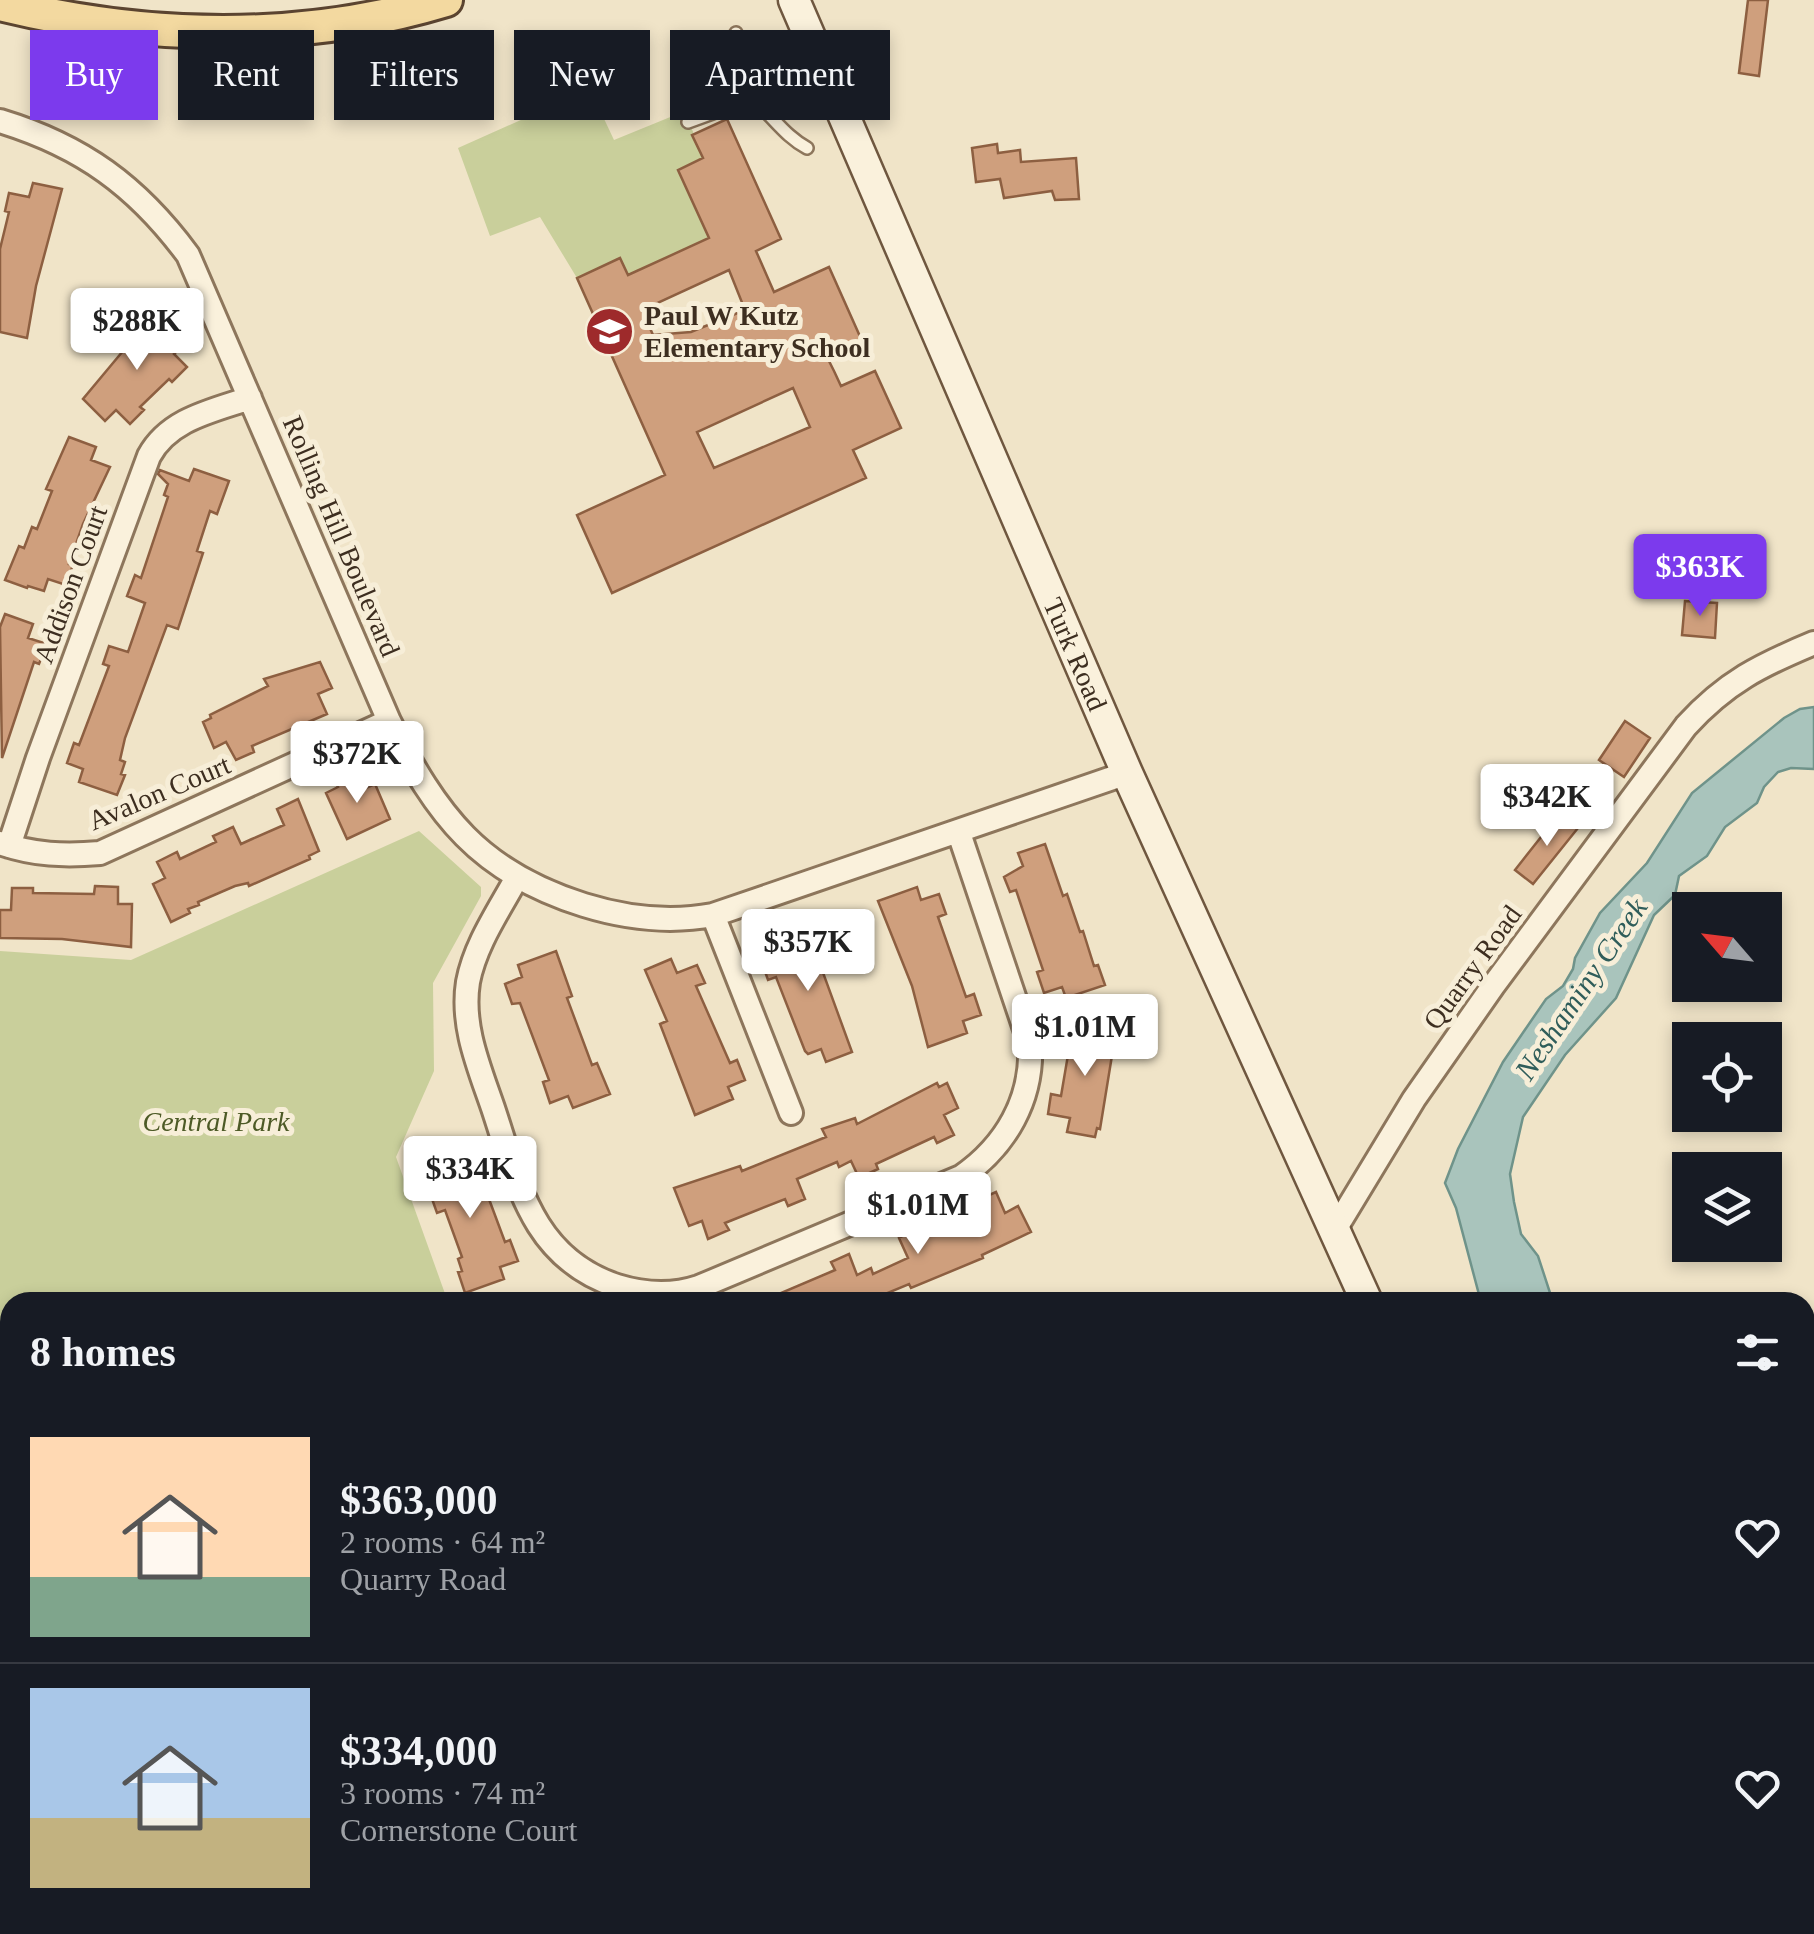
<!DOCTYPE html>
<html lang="en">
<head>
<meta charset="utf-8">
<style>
	body { margin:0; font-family:"Times New Roman",serif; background:#242831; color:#f1f3f6; height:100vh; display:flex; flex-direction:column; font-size:38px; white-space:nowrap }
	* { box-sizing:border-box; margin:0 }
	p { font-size:32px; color:#9ea1a6 }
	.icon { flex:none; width:55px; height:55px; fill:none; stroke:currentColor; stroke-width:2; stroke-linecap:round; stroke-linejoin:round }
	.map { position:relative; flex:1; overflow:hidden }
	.sheet { position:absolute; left:0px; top:1292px; width:1815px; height:642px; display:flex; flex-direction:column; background:#171b24; border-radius:30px 30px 0 0; box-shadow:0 5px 15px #0003 }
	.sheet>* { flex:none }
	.top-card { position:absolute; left:30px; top:30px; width:1000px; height:90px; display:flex; gap:20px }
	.needle { width:65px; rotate:298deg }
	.fabs { position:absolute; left:1672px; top:892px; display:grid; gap:20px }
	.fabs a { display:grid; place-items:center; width:110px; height:110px; border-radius:0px; background:#171b24; box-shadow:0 5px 15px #0003; font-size:50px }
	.price { position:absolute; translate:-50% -85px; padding:0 22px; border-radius:10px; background:#fff; color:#222; font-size:32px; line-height:65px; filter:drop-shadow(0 2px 5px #0008) }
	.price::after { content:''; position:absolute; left:50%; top:60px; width:30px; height:22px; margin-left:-15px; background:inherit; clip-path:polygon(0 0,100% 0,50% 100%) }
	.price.selected { background:#7c3aed; color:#fff }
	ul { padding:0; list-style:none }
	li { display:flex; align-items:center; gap:30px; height:250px; padding:0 30px }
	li+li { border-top:2px solid #363941 }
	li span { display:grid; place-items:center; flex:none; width:280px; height:200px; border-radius:0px; color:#555 }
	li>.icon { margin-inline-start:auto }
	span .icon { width:120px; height:120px; fill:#fffc; stroke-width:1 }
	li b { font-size:42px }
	h2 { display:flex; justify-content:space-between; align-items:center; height:120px; padding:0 30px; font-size:42px }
	.tag { padding:0 35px; border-radius:0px; background:#171b24; box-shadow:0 5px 15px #0003; font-size:35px; line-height:90px }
	.tag.selected { background:#7c3aed; color:#fff }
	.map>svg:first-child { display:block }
	.green { fill:#c9cf9b }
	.water { fill:#a9c4bc; stroke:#6f938a; stroke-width:2.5 }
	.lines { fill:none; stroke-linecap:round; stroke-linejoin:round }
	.stream { stroke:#6f938a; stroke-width:6 }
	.building { fill:#cf9f7d; stroke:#8d5f41; stroke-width:2.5; fill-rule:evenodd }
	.lane-casing { stroke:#8d765c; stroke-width:16 }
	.street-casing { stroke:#8d765c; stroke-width:28 }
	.secondary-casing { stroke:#6f573f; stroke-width:35 }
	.primary-casing { stroke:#5b4430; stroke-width:38 }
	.lane { stroke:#faf1dc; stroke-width:11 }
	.street { stroke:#faf1dc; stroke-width:22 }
	.secondary { stroke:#faf1dc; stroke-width:30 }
	.primary { stroke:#f3d9a0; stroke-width:32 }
	.labels { text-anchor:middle; stroke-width:10; stroke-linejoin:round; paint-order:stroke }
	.poi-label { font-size:28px; font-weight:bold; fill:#3d2e20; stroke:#f7eed8; text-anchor:start }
	.street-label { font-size:28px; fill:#3d2e20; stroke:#f7eed8 }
	.park-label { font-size:28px; font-style:italic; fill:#4d5a26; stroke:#f7eed8 }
	.water-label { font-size:30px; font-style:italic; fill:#2f5d5a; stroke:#f7eed8 }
</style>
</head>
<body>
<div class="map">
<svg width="1814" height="1934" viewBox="0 0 1814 1934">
	<rect width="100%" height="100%" fill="#f0e4c8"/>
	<path class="green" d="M590,89L614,140L685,111L703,158L678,170L709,238L628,275L620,259L577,278L540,217L490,236L458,148Z
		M419,831L481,887V896L433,983L434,1071L396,1157L448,1302H10V1925H865L869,1934H0V951L131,960Z"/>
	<path class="water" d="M1814,707V769L1791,768L1778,772L1764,787L1757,803L1725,827L1707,856L1679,876L1675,895L1654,915L1616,998L1565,1055L1523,1117L1510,1174L1514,1202L1521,1234L1538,1256L1553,1302H1481L1456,1208L1445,1183L1458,1149L1503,1062L1546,999L1563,986L1573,969L1575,958L1600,913L1647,863L1692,793L1784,718L1800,709Z"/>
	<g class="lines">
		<path class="stream" d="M0,1666L10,1674"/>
	</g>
	<path class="building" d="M1748,0H1768L1759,76L1739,73Z
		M727,119L781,239L756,251L774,292L829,267L862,341L827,357L834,371L841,386L875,371L901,428L853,450L866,478L612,593L577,515L665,475L577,278L620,258L628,275L709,238L678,170L703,158L692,135ZM729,270L745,310L691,332L653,335L642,310ZM793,388L810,427L714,468L697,432Z
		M997,144L998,153L1020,150L1021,162L1076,158L1079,199L1055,200L1052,191L1004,198L1000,179L976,182L972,148Z
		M33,183L62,189L36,286L27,338L0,332V249L9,212L5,211L9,193L29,197Z
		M153,315L183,345L174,354L187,367L172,382L169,379L140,407L144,410L130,424L116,410L105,421L83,399Z
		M69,437L96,447L91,460L110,467L83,524L69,564L73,565L66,585L48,579L44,591L28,586L27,588L5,580L19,546L24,548L32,527L37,529L52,491L46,489Z
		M194,469L229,481L217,514L210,511L197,551L203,553L178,629L167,625L125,738L120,760L125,762L121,774L125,775L117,795L79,782L83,769L67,763L74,743L79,745L109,666L103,664L109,646L128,652L145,603L127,596L135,575L141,578L168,497L164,495L168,484L158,474L160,470L189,481Z
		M1685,601L1717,603L1715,638L1682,635Z
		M5,614L33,624L28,638L47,644L39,664L34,662L2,758L0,627Z
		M320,662L332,688L318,694L327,714L252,746L254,752L236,760L226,742L214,748L203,722L211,718L210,715L268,686L264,679Z
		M1625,721L1650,738L1624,777L1599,760Z
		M356,773L363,789L375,784L390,819L347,839L326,793L338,787L336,782Z
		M298,799L319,851L309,856L310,859L249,886L248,883L235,886L198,902L199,905L188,909L190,913L171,922L153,884L165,878L157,862L177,852L180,859L216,842L213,836L233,827L241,844L252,839L284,825L277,809Z
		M1560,813L1578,828L1533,884L1515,870Z
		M1045,844L1063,896L1067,894L1080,932L1083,931L1094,966L1098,965L1105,985L1066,998L1062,987L1044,993L1037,972L1043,970L1016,890L1010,892L1004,877L1023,866L1018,853Z
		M95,886L118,887V904H132L131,947L62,939L0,938V910H11L12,888H33V893L94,894Z
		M917,887L921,900L939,894L946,914L938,917L966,997L974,994L981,1015L963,1021L967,1033L928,1047L912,986L878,901Z
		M811,926L818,945L815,947L818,959L852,1052L826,1062L821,1049L808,1054L805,1051L776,977L768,980L761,960L778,953L773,941Z
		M556,951L572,996L567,998L592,1065L597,1063L610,1094L573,1108L568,1096L550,1103L543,1082L549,1080L520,1003L512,1004L505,984L522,977L518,965Z
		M671,959L677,973L697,965L705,983L696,986L730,1063L737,1060L745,1080L728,1087L733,1099L695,1115L660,1024L667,1021L645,970Z
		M1086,1023L1113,1028L1112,1036L1115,1037L1100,1129L1097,1128L1095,1137L1067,1132L1070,1118L1048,1114L1051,1094L1061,1096L1068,1055L1058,1052L1061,1033L1083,1037Z
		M937,1083L939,1087L947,1083L958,1108L944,1115L954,1135L937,1143L934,1137L876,1164L878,1169L859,1178L851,1161L839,1167L837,1162L797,1179L805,1199L788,1206L785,1199L725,1223L729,1230L708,1239L702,1221L689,1226L674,1188L740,1166L742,1171L826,1137L822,1129L855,1118L857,1124Z
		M457,1155L461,1168L479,1162L487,1182L483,1183L505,1242L510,1240L518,1261L500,1267L504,1279L465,1293L458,1272L462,1271L458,1259L462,1257L445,1210L437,1213L421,1168Z
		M996,1192L1005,1213L1018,1206L1031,1232L982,1255L983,1258L911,1288L909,1284L866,1302H760L835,1270L831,1262L849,1254L857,1275L871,1268L873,1274L908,1258L899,1238L920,1227L923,1233L981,1206L978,1200Z"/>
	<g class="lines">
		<defs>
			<path id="lane" d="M736,33L750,74L751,99
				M688,122L751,99C772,114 783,135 807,148
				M675,1925L679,1934
				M459,1934L478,1925"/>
			<path id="street" d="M0,121C82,146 137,186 188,255L389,721C437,816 479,872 584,905C626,918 670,923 713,915L1127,773
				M0,843C34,855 65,856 100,853L389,721
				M9,846L38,758L149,456C169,419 212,411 250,398
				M516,879C498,912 475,945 468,982C461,1026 479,1067 493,1108C518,1183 532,1258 617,1286C643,1294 672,1296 699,1287L961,1177C1006,1146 1033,1099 1030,1044L959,833
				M713,915L791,1113
				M1334,1231L1414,1099L1493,986L1686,726C1726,682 1761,665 1814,643"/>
			<g id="secondary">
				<path id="s1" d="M794,0L1127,773L1367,1302"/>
				<path d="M1650,1925L1654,1934"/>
			</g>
			<path id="primary" d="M0,4C146,40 301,44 446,0"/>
		</defs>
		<use href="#lane" class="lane-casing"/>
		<use href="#street" class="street-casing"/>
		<use href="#secondary" class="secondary-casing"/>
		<use href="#primary" class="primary-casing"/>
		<use href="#lane" class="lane"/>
		<use href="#street" class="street"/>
		<use href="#secondary" class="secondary"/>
		<use href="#primary" class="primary"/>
	</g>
	<defs>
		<symbol id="school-disc" viewBox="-11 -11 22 22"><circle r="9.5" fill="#9e2a2b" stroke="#f7eed8"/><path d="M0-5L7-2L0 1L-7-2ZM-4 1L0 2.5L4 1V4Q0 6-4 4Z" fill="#fff"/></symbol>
	</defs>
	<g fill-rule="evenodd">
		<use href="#school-disc" x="582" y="304" width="55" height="55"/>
	</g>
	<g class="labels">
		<g class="poi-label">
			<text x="644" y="325">Paul W Kutz<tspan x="644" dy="32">Elementary School</tspan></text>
		</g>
		<g class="street-label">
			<text transform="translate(342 536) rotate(67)" y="10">Rolling Hill Boulevard</text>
			<text transform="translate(70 584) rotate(-70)" y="10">Addison Court</text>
			<text dy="10" stroke="none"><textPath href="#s1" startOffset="712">Turk Road</textPath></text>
			<text transform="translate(159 792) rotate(-23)" y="10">Avalon Court</text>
			<text transform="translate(1472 967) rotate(-54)" y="10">Quarry Road</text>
		</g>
		<g class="park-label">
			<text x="216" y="1131">Central Park</text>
		</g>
		<g class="water-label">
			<text transform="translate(1581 989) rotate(-56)" y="10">Neshaminy Creek</text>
		</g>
	</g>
</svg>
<div class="fabs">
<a><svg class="needle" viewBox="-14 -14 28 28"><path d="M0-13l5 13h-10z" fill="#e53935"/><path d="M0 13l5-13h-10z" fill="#9ea1a6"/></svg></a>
<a><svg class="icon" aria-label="locate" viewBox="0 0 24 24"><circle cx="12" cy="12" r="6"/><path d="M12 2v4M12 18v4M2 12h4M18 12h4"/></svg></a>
<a><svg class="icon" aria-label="layers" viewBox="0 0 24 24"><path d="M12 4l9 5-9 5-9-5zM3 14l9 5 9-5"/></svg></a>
</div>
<b class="price" style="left:137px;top:373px">$288K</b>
<b class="price selected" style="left:1700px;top:619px">$363K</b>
<b class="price" style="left:357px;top:806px">$372K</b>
<b class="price" style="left:1547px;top:849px">$342K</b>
<b class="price" style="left:808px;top:994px">$357K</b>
<b class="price" style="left:1085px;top:1079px">$1.01M</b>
<b class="price" style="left:470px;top:1221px">$334K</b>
<b class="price" style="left:918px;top:1257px">$1.01M</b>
<div class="top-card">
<a class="tag selected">Buy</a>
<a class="tag">Rent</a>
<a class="tag">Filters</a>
<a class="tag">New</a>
<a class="tag">Apartment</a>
</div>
<section class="sheet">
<h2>8 homes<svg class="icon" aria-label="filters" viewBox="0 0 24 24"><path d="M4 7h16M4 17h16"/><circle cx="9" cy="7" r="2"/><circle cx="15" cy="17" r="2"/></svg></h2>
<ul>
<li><span style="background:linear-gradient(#ffd9b3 70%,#7fa58c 0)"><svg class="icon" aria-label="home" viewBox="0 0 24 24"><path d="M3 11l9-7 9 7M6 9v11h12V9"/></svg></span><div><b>$363,000</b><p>2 rooms · 64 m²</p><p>Quarry Road</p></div><svg class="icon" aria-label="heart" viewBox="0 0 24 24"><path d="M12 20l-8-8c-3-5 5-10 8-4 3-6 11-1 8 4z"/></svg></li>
<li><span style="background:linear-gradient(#a9c7e8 65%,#c2b280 0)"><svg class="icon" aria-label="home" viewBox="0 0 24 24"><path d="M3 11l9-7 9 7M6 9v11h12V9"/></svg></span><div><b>$334,000</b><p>3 rooms · 74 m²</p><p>Cornerstone Court</p></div><svg class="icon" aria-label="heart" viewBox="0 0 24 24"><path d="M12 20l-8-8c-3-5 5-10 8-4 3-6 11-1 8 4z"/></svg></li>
</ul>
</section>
</div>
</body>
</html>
